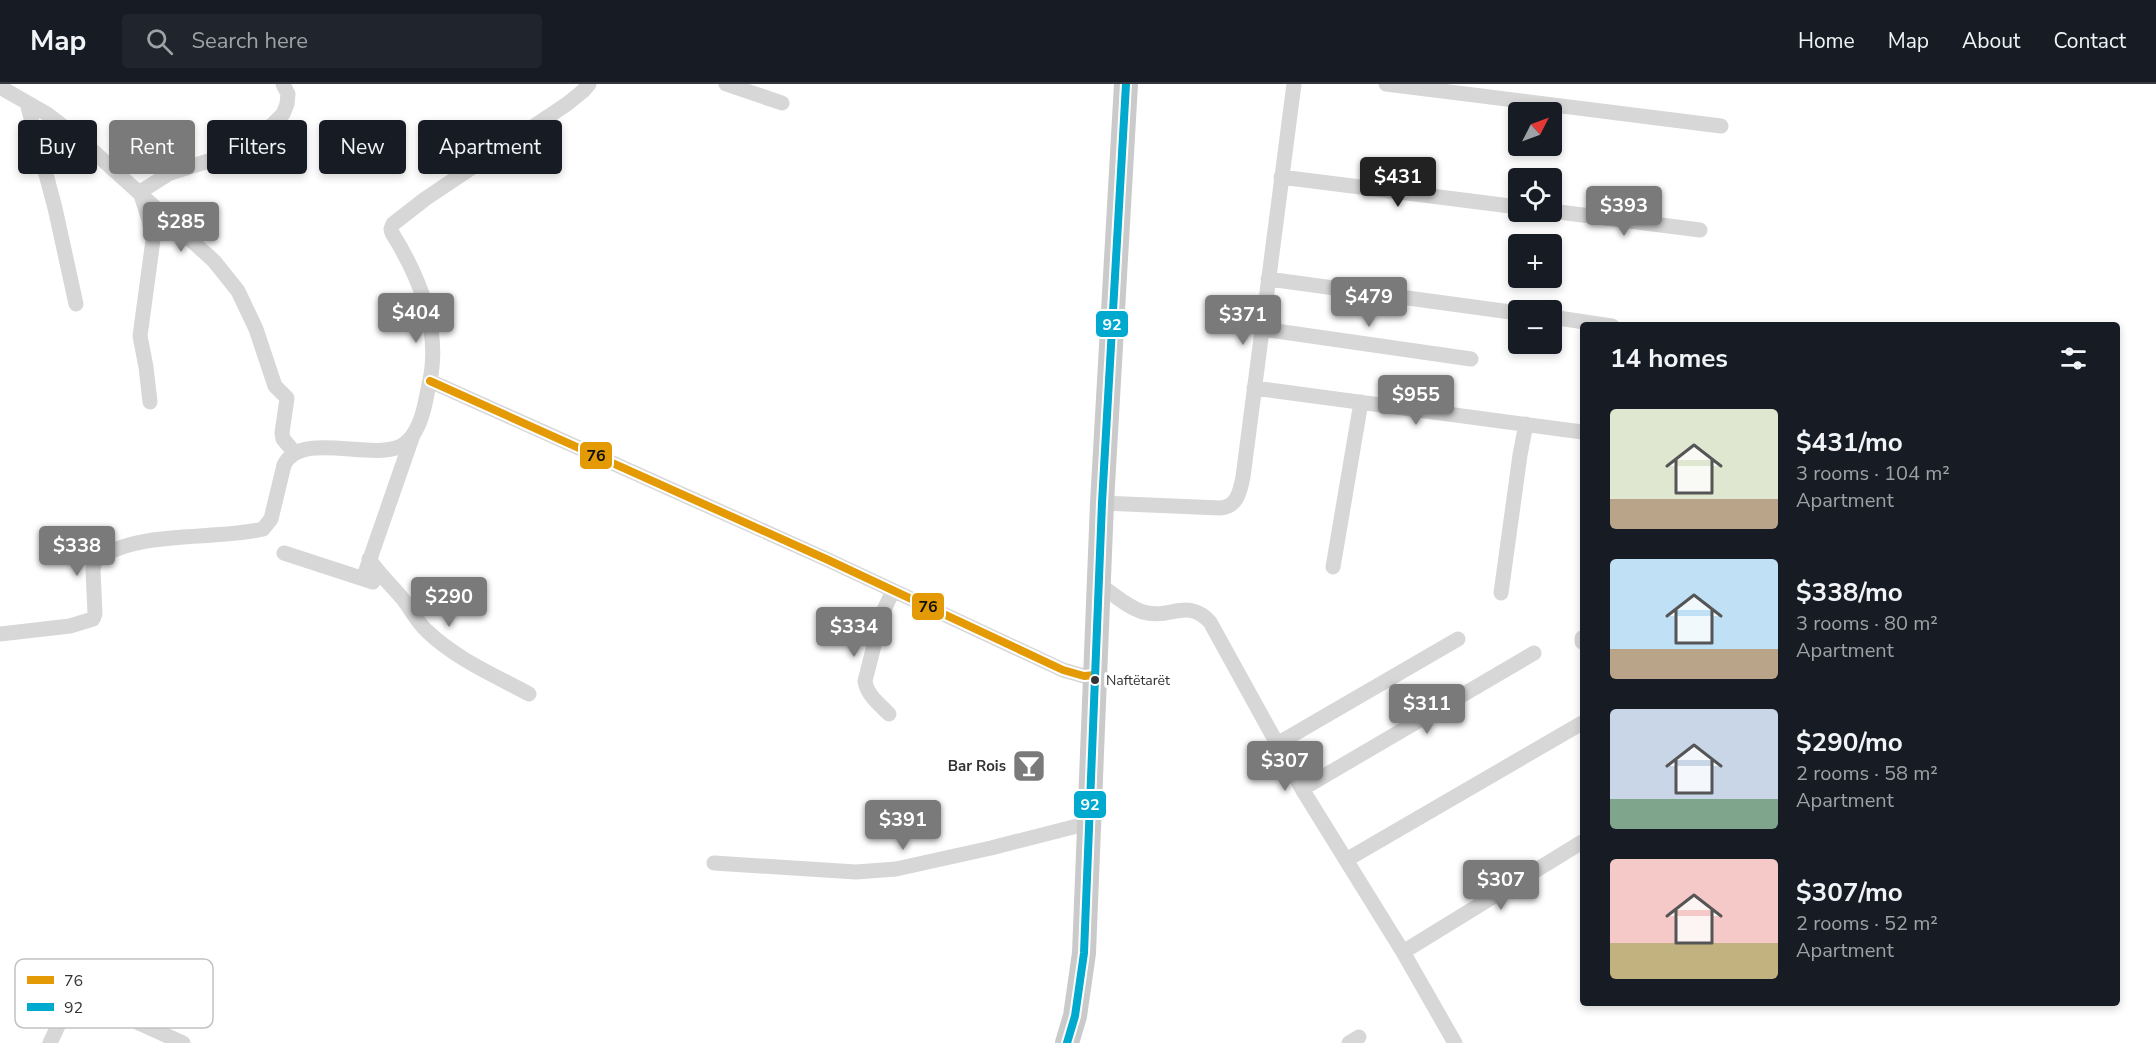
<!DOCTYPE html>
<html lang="en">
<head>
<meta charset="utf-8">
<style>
	body { margin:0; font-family:"Nunito Sans",sans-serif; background:#20242c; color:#f1f3f6; height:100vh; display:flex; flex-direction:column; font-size:22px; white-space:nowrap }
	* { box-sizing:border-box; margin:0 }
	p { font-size:20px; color:#9ea1a6 }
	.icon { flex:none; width:33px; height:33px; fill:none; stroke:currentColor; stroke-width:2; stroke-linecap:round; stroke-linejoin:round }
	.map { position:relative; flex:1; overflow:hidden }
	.details { position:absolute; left:1580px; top:238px; width:540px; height:684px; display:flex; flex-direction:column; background:#171b24; border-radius:6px; box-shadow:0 3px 9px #0003 }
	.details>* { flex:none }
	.guide { position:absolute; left:18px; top:36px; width:570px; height:54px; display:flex; gap:12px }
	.needle { width:39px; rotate:48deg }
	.buttons { position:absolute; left:1508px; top:18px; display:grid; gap:12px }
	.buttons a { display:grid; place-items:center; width:54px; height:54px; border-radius:6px; background:#171b24; box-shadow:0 3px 9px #0003; font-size:30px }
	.price { position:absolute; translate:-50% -51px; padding:0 14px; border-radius:6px; background:#7a7a7a; color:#fff; font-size:20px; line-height:39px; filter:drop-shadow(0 2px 3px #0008) }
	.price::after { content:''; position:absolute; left:50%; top:36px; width:18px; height:14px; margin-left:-9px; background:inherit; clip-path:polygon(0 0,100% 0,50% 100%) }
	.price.on { background:#222; color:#fff }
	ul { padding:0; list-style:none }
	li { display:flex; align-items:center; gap:18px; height:150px; padding:0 30px }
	li span { display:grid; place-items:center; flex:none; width:168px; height:120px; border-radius:6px; color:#555 }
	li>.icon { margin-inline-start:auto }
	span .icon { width:72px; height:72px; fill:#fffc; stroke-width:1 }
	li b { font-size:26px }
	h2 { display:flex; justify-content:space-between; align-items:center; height:72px; padding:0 30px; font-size:26px }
	.chip { padding:0 21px; border-radius:6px; background:#171b24; box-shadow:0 3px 9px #0003; font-size:21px; line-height:54px }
	.chip.on { background:#7a7a7a; color:#fff }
	header { display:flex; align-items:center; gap:36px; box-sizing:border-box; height:84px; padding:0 30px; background:#171b24; border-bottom:2px solid #363941 }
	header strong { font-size:28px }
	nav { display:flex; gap:33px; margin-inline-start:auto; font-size:21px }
	.search { width:420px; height:54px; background:#20242c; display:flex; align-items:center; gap:15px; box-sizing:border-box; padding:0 21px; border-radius:6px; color:#9ea1a6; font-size:22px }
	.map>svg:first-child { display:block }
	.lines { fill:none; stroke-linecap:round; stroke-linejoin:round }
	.minor { stroke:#d7d7d7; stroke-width:15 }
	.primary { stroke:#cacaca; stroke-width:24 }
	.bus-1-casing { stroke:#fff; stroke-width:12 }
	.bus-2-casing { stroke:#fff; stroke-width:12 }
	.bus-1 { stroke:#e39a05; stroke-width:8 }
	.bus-2 { stroke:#00a9ce; stroke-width:8 }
	.bus-dot { fill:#333; stroke:#fff; stroke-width:2 }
	.labels { text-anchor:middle; stroke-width:6; stroke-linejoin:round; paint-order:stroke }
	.bus-label { font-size:14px; fill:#333; stroke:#fff; text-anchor:start }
	.poi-label { font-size:15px; font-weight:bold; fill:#333; stroke:#fff; text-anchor:end }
	.key { fill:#fff; stroke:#c2c2c2; stroke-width:1.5 }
	.key-label { font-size:16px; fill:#333 }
	.line-badge { stroke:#fff; stroke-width:2 }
	.badge-label { font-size:16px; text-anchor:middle; font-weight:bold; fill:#fff }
	.pale-badge-label { font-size:16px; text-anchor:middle; font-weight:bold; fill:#111 }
</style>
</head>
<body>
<header>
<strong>Map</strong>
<div class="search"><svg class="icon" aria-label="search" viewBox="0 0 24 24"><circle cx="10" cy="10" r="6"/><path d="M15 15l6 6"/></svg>Search here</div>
<nav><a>Home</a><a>Map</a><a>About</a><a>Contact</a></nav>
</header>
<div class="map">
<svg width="2156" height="959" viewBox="0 0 2156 959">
	<rect width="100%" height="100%" fill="#fff"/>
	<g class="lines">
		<path class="minor" d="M726,0L782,19
			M1386,0L1721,42
			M0,3L47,30L81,56L214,177L238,207L256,245L275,302L287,314L282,349L283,355L295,369
			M27,19L55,124L76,220
			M1281,93L1518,123
			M1551,127L1700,146
			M1268,195L1518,229
			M1551,233L1612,242
			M1262,245L1471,275
			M430,297L826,475L1063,586L1084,592L1095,591
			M1254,304L1582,348
			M150,318L146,283L140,252L153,156L149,136L140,108L170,89L228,71L272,41L283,30L287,20L288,10L283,0
			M1102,419L1220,424C1237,423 1240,408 1243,393L1294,0
			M284,469L373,498
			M369,475C379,490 391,501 402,514C411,525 417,538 427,547C456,575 494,591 529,610
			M1333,483L1361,318
			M363,495L413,351
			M1099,500C1113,510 1127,523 1143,528C1170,536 1187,513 1210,538L1302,705L1403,868L1455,959
			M1501,509L1520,371L1526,340
			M0,550L70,542L93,535L95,530L93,486L95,478C131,445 216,457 263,445L271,435L284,381C301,346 370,377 401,362C416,354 423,331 426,315C428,304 431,294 432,283C437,235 417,189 392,149L391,145L393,140L425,115L567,20L583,7L589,0
			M1582,558V554
			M889,630C879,620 867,611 865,597L882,530L893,507
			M1277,660L1458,555
			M1302,705L1534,569
			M1346,776L1582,639
			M714,779L856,788L896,785L991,764L1089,739
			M1403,868L1582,758
			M50,959L64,929L78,916L95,919L183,959
			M1349,959L1359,953"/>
		<path class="primary" d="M1067,959L1075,932L1084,869L1102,419L1126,0"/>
		<defs>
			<path id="bus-1" d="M430,297L826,475L1063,586L1084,592L1095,591"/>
			<path id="bus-2" d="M1067,959L1075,932L1084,869L1102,419L1126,0"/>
		</defs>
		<use href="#bus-1" class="bus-1-casing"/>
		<use href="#bus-2" class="bus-2-casing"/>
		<use href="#bus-1" class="bus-1"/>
		<use href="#bus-2" class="bus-2"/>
	</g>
	<defs>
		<symbol id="bar-square" viewBox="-11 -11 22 22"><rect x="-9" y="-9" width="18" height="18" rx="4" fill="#7a7a7a" stroke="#fff"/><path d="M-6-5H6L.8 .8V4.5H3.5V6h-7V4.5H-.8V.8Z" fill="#fff"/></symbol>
	</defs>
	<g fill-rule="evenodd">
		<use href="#bar-square" x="1010" y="663" width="38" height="38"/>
	</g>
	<circle class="bus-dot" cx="1095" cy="596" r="5"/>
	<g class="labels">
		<g class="bus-label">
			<text x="1106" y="601">Naftëtarët</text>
		</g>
		<g class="poi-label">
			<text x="1006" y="687">Bar Rois</text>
		</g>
	</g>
	<rect x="15" y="875" width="198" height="69" rx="9" class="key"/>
	<rect x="27" y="892" width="27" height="8" fill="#e39a05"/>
	<rect x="27" y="919" width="27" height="8" fill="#00a9ce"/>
	<g class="key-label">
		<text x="64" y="902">76</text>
		<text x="64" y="929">92</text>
	</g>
	<g class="line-badge">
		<rect x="1095" y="226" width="34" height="28" rx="6" fill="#00a9ce"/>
		<rect x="579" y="357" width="34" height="29" rx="6" fill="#e39a05"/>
		<rect x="911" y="508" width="34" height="29" rx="6" fill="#e39a05"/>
		<rect x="1073" y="706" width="34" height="29" rx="6" fill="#00a9ce"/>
	</g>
	<g class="badge-label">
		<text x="1112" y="246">92</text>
		<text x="1090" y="726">92</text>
	</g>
	<g class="pale-badge-label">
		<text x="596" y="377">76</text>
		<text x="928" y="528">76</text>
	</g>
</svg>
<div class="buttons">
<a><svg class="needle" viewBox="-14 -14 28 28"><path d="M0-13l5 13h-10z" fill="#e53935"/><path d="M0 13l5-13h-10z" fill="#9ea1a6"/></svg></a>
<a><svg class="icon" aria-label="locate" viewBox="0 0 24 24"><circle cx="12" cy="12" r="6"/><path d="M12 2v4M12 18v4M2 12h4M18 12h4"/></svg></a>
<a>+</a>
<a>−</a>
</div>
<b class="price on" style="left:1398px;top:124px">$431</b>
<b class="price" style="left:1624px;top:153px">$393</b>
<b class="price" style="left:181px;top:169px">$285</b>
<b class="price" style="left:1369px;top:244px">$479</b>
<b class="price" style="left:416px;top:260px">$404</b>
<b class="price" style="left:1243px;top:262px">$371</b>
<b class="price" style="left:1416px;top:342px">$955</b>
<b class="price" style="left:77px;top:493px">$338</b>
<b class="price" style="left:449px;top:544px">$290</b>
<b class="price" style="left:854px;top:574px">$334</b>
<b class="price" style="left:1427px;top:651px">$311</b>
<b class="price" style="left:1285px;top:708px">$307</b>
<b class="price" style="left:903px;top:767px">$391</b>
<b class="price" style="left:1501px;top:827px">$307</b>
<div class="guide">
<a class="chip">Buy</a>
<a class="chip on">Rent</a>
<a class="chip">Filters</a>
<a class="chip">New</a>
<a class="chip">Apartment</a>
</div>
<section class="details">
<h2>14 homes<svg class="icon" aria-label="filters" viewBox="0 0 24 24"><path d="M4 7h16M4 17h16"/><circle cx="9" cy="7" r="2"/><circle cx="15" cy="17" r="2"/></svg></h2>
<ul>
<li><span style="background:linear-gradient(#dfe7d0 75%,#b9a48a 0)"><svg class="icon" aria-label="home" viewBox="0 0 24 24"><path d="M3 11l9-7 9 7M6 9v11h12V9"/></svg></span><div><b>$431/mo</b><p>3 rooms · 104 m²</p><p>Apartment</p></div></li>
<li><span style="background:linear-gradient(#bfe0f5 75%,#b9a48a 0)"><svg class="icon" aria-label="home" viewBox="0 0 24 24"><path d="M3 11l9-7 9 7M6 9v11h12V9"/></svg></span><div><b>$338/mo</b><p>3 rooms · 80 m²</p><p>Apartment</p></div></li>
<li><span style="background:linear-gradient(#c9d6e8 75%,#7fa58c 0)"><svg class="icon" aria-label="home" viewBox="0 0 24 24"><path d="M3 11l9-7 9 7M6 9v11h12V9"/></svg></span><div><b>$290/mo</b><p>2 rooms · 58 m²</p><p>Apartment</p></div></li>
<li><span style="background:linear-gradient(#f6c9c9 70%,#c2b280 0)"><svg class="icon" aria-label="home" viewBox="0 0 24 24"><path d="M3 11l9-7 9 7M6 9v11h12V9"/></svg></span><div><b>$307/mo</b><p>2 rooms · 52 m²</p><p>Apartment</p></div></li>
</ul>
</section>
</div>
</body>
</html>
